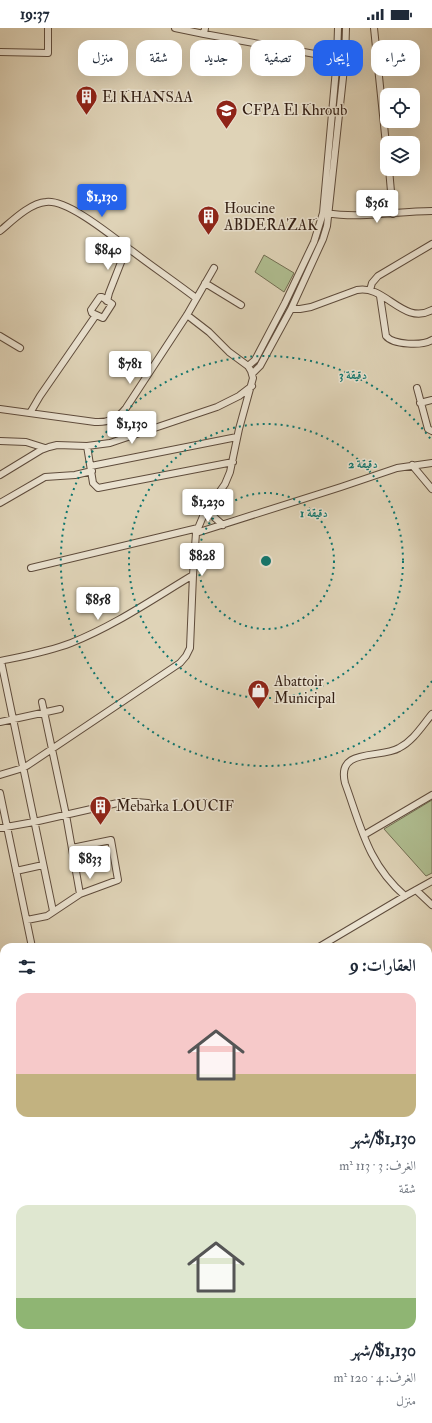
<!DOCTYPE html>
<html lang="ar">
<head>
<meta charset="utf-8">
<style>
	body { margin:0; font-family:"IM FELL Double Pica",Amiri,serif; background:#f6f6f7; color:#1f2937; direction:rtl; height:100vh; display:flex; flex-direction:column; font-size:15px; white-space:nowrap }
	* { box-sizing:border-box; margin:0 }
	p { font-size:13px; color:#747a83 }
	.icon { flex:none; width:22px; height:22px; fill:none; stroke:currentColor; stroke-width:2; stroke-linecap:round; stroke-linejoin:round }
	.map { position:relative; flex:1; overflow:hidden; direction:ltr }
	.sheet { position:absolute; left:0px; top:915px; width:432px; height:480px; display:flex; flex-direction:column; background:#fff; border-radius:12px 12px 0 0; box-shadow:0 4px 16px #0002; direction:rtl }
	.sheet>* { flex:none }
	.guide { position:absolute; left:12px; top:12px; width:408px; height:36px; direction:rtl; display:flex; gap:8px }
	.buttons { position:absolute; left:380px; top:60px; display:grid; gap:8px }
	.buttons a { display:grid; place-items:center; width:40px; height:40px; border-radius:8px; background:#fff; box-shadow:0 4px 16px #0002; font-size:20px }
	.price { position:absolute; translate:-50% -34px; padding:0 9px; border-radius:4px; background:#fff; color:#222; font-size:13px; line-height:26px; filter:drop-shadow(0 1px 2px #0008) }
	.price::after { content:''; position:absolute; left:50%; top:24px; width:12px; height:9px; margin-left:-6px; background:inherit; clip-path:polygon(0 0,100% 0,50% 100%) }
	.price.active { background:#2563eb; color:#fff }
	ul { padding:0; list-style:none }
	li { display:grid; align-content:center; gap:8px; height:212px; padding:0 16px }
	li span { display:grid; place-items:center; height:124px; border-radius:12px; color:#555 }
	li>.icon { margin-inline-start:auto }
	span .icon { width:72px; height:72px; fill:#fffc; stroke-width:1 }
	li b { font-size:17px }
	h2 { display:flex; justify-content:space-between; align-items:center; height:48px; padding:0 16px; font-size:17px }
	.chip { padding:0 14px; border-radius:12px; background:#fff; box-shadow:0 4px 16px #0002; font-size:14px; line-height:36px }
	.chip.active { background:#2563eb; color:#fff }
	.status { display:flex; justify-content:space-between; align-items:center; height:28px; padding:0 20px; background:#fff; direction:ltr }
	.status svg { height:11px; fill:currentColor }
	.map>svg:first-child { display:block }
	.green { fill:#afbd90; stroke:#726e52 }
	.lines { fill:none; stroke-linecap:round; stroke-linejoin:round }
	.minor-casing { stroke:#5f4c3c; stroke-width:8 }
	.major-casing { stroke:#341f13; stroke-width:10 }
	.minor { stroke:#eae2d0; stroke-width:6 }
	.major { stroke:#e0ba7c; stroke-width:8 }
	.ring { fill:none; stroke:#0f766e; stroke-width:2; stroke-dasharray:2 4 }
	.labels { text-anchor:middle; stroke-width:3; stroke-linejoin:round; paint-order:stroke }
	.poi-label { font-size:15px; fill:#341f13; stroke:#eae2d0; text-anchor:start }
	.centre { fill:#0f766e; stroke:#eae2d0; stroke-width:2 }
	.ring-label { font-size:12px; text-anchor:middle; font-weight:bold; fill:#0f766e; stroke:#eae2d0; stroke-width:3; stroke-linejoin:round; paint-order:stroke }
</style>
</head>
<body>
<div class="status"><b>19:37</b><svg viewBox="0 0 49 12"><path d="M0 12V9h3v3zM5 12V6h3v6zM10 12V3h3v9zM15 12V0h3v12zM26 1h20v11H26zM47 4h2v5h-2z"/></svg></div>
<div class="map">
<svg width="432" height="1395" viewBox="0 0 432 1395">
	<rect width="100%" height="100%" fill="#dfd3b7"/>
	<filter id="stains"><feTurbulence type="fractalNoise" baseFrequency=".005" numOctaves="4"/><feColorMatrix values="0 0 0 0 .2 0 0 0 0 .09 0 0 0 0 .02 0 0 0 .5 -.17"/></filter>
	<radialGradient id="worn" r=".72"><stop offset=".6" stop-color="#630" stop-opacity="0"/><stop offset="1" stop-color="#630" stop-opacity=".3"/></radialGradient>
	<path class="green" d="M264,227L294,245L284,264L255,244Z
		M432,772V845L426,848L384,801Z"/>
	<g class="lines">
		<defs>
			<path id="minor" d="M175,0L204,6
				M205,0L204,6L337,30
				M374,0L387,126
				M0,24L48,25V0
				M389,141L393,186
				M326,185C362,191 397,183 432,183
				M0,203C12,193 30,175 46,174C68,171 114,210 132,223C153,239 175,254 196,270
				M205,255L241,277
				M370,262L372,255L378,248L432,216
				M380,268L386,308C393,317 422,318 432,312
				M100,269H102L112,276L103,290L92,285L91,282Z
				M107,273L109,265L127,219
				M291,281H300L311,279L357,262C385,256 403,298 432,282
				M0,308L20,320
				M248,338L255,332L285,275L314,214L323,185L337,30L338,0
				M252,346L260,338L291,281L323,211L327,198L345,31L346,0
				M417,360L428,401L432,403
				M420,375L432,372
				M0,381L95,394C109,395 118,390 126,380L187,287L214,240
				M30,385L40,368L96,287
				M0,413L26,414L45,420
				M87,418L93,455L98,460L233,434
				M412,437L432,461
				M91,438L237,409
				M0,447L41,422L49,419L57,417L87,418L110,415L217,379L239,368L252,358
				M0,475L45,449L75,447L92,443
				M209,478L215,490L223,497
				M196,505L341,459L397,440L432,435
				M31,540L198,500
				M0,633C24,628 48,624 71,615C114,598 153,571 193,547
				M1,633L53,883
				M42,674L66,787L80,866
				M0,694L60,681
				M0,747L23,740L28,737L180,635L186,628L190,620L193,547L196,505L204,486L225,456L230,444L239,401L253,350L251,343L248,338L229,324L209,304L187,287
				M0,765L32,919
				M0,800L34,794L122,774H136L148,775
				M364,807L432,767
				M16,843L43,837
				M416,862L432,877
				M405,868C368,836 361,799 345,755C336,719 381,731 399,720C413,713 422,698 432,686
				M27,892L47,888L80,866L118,852L111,812L72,820
				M319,919L405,868L432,853
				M0,934L4,933
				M0,942L4,959
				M428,984L432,981
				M428,1085L432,1083
				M428,1242L432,1248
				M0,1373L4,1371
				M22,1391L24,1395
				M97,1391L100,1395
				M358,1395L364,1391"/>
			<path id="major" d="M0,1100L4,1107
				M428,1315L432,1312
				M428,1322L432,1319
				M212,1391L215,1395
				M312,1395L318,1391
				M324,1395L330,1391"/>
		</defs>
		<use href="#minor" class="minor-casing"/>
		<use href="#major" class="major-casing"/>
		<use href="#minor" class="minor"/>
		<use href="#major" class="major"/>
	</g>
	<g class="ring">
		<circle cx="266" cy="533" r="68"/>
		<circle cx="266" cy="533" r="137"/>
		<path d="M432 653A205 205 0 1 1 432 413"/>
	</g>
	<defs>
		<symbol id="building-pin" viewBox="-11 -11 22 30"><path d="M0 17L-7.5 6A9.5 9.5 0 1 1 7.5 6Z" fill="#8f2418" stroke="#eae2d0"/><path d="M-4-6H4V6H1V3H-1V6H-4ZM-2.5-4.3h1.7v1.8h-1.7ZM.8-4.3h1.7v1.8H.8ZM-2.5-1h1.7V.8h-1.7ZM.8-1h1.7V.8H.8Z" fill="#fff"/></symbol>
		<symbol id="university-pin" viewBox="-11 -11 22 30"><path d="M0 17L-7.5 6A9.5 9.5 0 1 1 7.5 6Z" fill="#8f2418" stroke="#eae2d0"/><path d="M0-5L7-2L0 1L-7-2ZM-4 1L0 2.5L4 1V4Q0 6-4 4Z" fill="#fff"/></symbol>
		<symbol id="shop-pin" viewBox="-11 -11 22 30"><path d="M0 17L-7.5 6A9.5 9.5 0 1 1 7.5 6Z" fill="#8f2418" stroke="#eae2d0"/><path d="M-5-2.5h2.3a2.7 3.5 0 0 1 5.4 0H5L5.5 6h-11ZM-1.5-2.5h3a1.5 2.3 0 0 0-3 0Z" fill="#fff"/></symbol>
	</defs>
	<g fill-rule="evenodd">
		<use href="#building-pin" x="74" y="56" width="25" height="34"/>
		<use href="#university-pin" x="214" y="70" width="25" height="34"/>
		<use href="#building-pin" x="196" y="176" width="25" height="34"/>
		<use href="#shop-pin" x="246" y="650" width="25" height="34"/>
		<use href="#building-pin" x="88" y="766" width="25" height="34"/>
	</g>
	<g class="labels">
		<g class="poi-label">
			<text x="102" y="74">El KHANSAA</text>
			<text x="242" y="87">CFPA El Khroub</text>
			<text x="224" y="185">Houcine<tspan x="224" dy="17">ABDERAZAK</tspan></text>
			<text x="274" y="658">Abattoir<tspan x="274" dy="17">Municipal</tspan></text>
			<text x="116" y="783">Mebarka LOUCIF</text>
		</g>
	</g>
	<circle cx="266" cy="533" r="6" class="centre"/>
	<g class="ring-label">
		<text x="353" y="351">3 دقيقة</text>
		<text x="363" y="440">2 دقيقة</text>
		<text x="314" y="489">1 دقيقة</text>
	</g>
	<rect width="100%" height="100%" filter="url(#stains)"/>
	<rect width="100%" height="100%" fill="url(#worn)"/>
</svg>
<div class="buttons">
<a><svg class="icon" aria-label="locate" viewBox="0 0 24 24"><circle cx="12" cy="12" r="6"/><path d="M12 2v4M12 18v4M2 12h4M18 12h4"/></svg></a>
<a><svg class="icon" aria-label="layers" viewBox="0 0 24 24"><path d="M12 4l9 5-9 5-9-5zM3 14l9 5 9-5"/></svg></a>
</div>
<b class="price active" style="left:102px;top:190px">$1,130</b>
<b class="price" style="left:377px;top:196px">$361</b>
<b class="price" style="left:108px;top:243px">$840</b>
<b class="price" style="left:130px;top:357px">$781</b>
<b class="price" style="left:132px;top:417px">$1,130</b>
<b class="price" style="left:208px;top:495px">$1,230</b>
<b class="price" style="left:202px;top:549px">$828</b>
<b class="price" style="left:98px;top:593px">$858</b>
<b class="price" style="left:90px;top:852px">$833</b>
<div class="guide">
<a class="chip">شراء</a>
<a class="chip active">إيجار</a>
<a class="chip">تصفية</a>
<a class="chip">جديد</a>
<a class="chip">شقة</a>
<a class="chip">منزل</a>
</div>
<section class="sheet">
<h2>العقارات: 9<svg class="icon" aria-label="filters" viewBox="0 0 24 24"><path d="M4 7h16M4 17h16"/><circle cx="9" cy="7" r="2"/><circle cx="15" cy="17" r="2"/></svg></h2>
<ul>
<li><span style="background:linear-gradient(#f6c9c9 65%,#c2b280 0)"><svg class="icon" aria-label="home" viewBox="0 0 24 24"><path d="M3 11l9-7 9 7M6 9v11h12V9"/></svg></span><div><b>$1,130/شهر</b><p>الغرف: 3 · 113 m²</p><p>شقة</p></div></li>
<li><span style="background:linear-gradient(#dfe7d0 75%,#8fb573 0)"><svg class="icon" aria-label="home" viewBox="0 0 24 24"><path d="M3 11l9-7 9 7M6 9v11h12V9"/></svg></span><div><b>$1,130/شهر</b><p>الغرف: 4 · 120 m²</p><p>منزل</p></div></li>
</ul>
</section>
</div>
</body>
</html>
